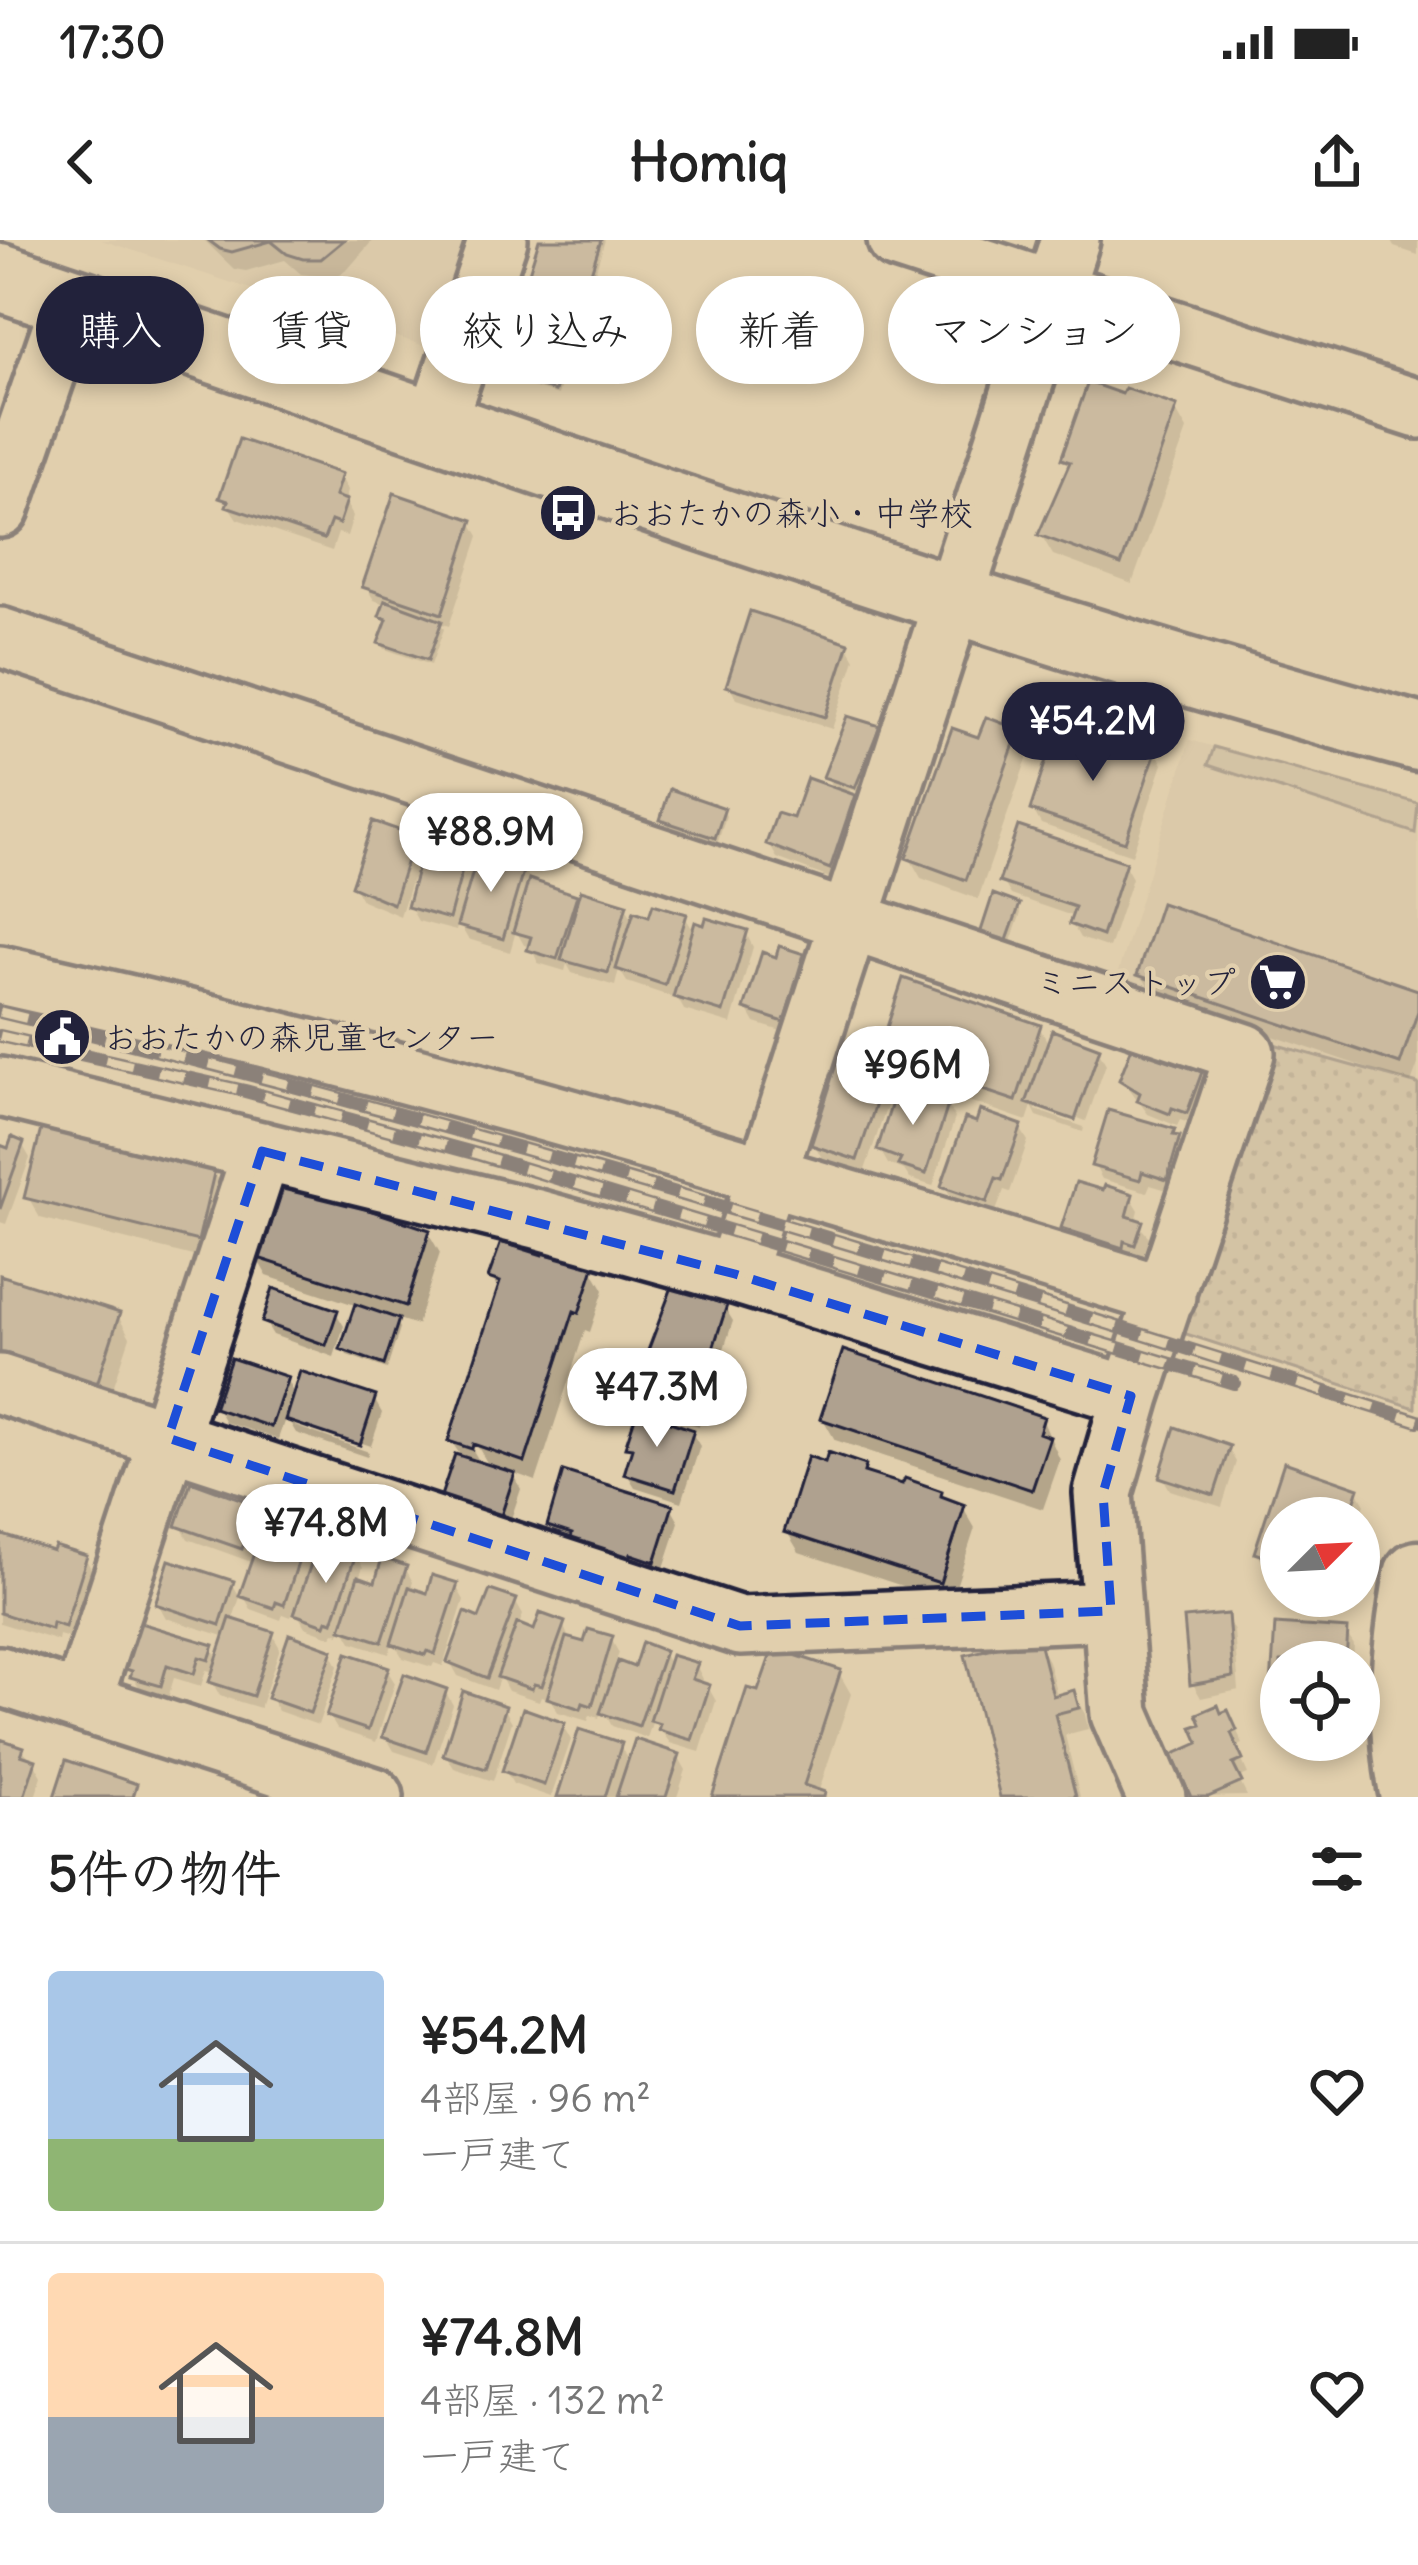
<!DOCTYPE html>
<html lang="ja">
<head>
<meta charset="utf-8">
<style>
	body { margin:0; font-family:Delius,"Klee One",sans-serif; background:#f6f6f6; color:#222; height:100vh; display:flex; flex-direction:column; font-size:45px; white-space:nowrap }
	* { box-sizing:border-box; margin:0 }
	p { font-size:39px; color:#767676 }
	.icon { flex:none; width:66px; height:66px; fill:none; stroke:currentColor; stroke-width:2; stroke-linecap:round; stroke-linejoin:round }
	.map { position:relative; height:1557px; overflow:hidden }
	.drawer { display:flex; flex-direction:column; background:#fff; flex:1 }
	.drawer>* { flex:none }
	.banner { position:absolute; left:36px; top:36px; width:1347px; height:108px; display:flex; gap:24px }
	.needle { width:78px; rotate:66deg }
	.fabs { position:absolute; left:1260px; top:1257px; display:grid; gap:24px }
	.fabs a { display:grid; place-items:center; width:120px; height:120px; border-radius:50%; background:#fff; box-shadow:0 6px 18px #0003; font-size:60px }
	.price { position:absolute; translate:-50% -102px; padding:0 27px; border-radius:42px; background:#fff; color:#222; font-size:39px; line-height:78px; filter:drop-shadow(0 3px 6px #0008) }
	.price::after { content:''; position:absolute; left:50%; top:72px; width:36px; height:27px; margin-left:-18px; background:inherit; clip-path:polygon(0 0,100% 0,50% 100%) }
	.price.current { background:#22223b; color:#fff }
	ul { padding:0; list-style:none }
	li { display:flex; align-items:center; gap:36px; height:300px; padding:0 48px }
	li+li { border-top:3px solid #e0e0e0 }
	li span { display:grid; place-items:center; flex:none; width:336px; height:240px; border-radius:12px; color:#555 }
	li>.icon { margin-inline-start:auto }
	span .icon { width:144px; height:144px; fill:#fffc; stroke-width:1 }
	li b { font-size:51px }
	h2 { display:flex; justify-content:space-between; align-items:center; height:144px; padding:0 48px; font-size:51px }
	.pill { padding:0 42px; border-radius:54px; background:#fff; box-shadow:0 6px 18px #0003; font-size:42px; line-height:108px }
	.pill.current { background:#22223b; color:#fff }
	.status { display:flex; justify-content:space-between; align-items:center; height:84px; padding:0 60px; background:#fff; direction:ltr }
	.status svg { height:33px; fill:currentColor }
	header { display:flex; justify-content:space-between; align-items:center; height:156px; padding:0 48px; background:#fff; font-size:54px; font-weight:700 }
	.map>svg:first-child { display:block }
	.built { fill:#d2c1a4 }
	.grass { fill:#c2b39a; stroke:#726a6a; stroke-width:3 }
	.park { fill:url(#park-dots); stroke:#726a6a; stroke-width:3 }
	.shadow { fill:#0003; fill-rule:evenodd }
	.building { fill:#afa18f; stroke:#22223b; stroke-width:3 }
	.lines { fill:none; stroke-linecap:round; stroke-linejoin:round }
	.minor-casing { stroke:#22223b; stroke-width:66 }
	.tertiary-casing { stroke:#22223b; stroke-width:75 }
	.minor { stroke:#e1cfad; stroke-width:57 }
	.tertiary { stroke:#e1cfad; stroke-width:66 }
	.rail-casing { stroke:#22223b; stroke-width:14 }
	.rail { stroke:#e1cfad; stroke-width:9; stroke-dasharray:27; stroke-linecap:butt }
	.marked { fill:none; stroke:#1d4ed8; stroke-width:9; stroke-dasharray:24 15; stroke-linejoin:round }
	.labels { text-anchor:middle; stroke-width:9; stroke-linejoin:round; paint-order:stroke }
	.poi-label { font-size:33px; fill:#22223b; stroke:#e1cfad; text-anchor:start }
</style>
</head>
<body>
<div class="status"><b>17:30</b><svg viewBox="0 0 49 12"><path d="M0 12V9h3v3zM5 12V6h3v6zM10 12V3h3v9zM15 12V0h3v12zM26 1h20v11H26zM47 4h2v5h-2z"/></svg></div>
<header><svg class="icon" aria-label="back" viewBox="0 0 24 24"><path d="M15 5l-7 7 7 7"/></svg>Homiq<svg class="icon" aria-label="share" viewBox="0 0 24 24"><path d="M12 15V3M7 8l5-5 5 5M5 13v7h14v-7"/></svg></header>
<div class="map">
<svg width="1418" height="1557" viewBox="0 0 1418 1557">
	<defs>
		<pattern id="park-dots" width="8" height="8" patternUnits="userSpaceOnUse" patternTransform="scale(3)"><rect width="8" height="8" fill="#c2b39a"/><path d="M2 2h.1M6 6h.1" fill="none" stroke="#9d917f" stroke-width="1.8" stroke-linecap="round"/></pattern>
	</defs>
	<rect width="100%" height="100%" fill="#e1cfad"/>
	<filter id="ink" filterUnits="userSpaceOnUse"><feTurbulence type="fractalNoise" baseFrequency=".00833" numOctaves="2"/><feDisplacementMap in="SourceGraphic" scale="24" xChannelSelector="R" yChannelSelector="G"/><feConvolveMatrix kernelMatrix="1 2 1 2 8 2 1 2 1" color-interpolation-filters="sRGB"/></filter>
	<g filter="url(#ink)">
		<path class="built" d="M101,0H470L431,108Z
			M1190,500L1418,563V844L1270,803L1113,748Z"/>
		<path class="grass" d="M1214,507L1418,563L1415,593L1208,525Z"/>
		<path class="park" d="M1270,803L1418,844L1415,1168L1180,1092Z"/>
		<path class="shadow" d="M204,0H373L348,29L334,38L301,34L285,20L246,31L234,29Z
			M542,0H605L558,155L505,139L501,133Z
			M1390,0H1418V15L1394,7Z
			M1175,169L1187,190L1132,344L1053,315L1041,295L1071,230L1064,219Z
			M340,236L348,250L345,262L353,276L347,296L338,293L332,311L237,279L223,258Z
			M471,282L479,296L449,386L440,383L444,389L431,425L385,409L381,403L389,383L382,376L387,365L374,360L366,347Z
			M847,405L855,419L832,489L737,459L729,445Z
			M1025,469L1037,490L978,659L921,638L909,617L980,501L1009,488Z
			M878,489L881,495L858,552L849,549L861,571L837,641L777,618L769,604L834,551L827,537Z
			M1155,510L1163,524L1132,615L1041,584L1033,570L1127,516Z
			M723,570L726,576L718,602L667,585L664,580Z
			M413,598L424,617L464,618L475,636L523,627L531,641L575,657L580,666H625L634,681L685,677L695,693H746L753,707L731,784L684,770L674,752L672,757L627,742L619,729L615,746L572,733L567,724L565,731L538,723L531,707L524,705L516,691L510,712L468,699L458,682L456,691L418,681L410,667L417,641L412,639L400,676L362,660L354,646Z
			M1124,624L1132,638L1109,708L1080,698L1072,684L1075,677L1011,655L1003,642Z
			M1017,667L1021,673L1009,707L986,700L983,694Z
			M802,716L810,730L791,794L755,783L747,769L778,720Z
			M1141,734L1418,753V824L1411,843L1153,755Z
			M1039,787L1050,806L1098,810L1106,824L1086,881L1036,863V870L1084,887L1083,892L1037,876L1032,866L1027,881L893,835L881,814Z
			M1200,835L1208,849L1195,885L1180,880L1177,886L1148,874L1123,840Z
			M825,842L882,843L890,857L864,933L822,918L814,904L831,853Z
			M947,865L955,878L933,946L910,939L904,930L888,924L880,910Z
			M1020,888L1028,901L1010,952L1004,950L995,974L952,959L945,946Z
			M1173,892L1186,913L1174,952L1150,945L1147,952L1102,939L1094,925Z
			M22,904L30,918L6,984L0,982V908L10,912Z
			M213,931L225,952L209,1020L40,978L28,957Z
			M1131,957L1139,970L1136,982L1149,997L1142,1017L1131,1013L1130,1020L1072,1002L1064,988Z
			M428,992L440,1013L417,1085L395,1078L400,1088L387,1129L347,1115L343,1109L358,1066L267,1036L255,1015Z
			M592,1029L604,1050L590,1092L585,1090L536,1241L511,1232L521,1249L507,1291L444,1259L459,1213L451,1201L500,1052L492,1038ZM468,1190L489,1226H482L463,1193Z
			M0,1038L118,1076L130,1097L107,1166L0,1131Z
			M725,1068L733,1081L699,1186L650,1170L642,1156L649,1135L645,1128Z
			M336,1073L344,1086L334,1117L273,1095L265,1082Z
			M286,1139L295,1156L374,1159L382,1173L371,1206L295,1180V1186L369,1212L367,1217L296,1193L286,1176L278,1199L225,1182L217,1168Z
			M823,1179H1042L1060,1220L1043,1269L835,1200Z
			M692,1193L700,1206L682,1262L635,1247L627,1234L633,1214L628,1206Z
			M1228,1208L1236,1222L1222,1267L1170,1250L1162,1236Z
			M827,1225L864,1227L869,1236L940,1253L944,1259L963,1267L975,1288L951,1362L799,1312L787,1292Z
			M1286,1226L1357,1250L1365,1264L1359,1283V1278H1281V1332L1265,1326L1257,1313Z
			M255,1267L263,1281L256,1301L278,1309L305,1298L313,1312L310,1320L328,1327L355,1313L363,1327L358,1340L377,1346L405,1328L413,1342L410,1351L429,1357L456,1346L464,1360L443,1426L434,1423L432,1427L403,1418L393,1402L389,1414L352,1402L343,1386L340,1394L334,1392L332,1397L305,1387L294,1368L291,1377L283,1374L281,1380L251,1369L243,1355L254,1323L188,1299L180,1285Z
			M671,1268L679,1282L662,1334L558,1299L550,1286Z
			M0,1297L55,1315L85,1318L93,1332L72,1399L59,1395L58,1401L0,1383Z
			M232,1343L240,1357L232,1382L272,1394L280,1408L260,1468L220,1456L212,1442L215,1432L206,1430L201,1446L174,1438L168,1458L141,1450L127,1427L212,1408L219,1421L227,1397L166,1378L158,1364Z
			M515,1361L523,1375L518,1387L536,1393L563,1384L570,1401L586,1406L611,1399L619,1413L615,1424L636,1430L663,1413L671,1426L696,1425L703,1439L701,1445L708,1447L716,1461L700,1512L670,1503L653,1480L647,1498L612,1486L602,1469L599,1478L590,1475L588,1481L558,1472L550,1459L541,1456L539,1461L508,1451L500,1436L495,1450L458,1436L450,1422L481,1382Z
			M1226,1377L1234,1391L1239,1450L1201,1458L1193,1444Z
			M1278,1387L1346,1392L1354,1405L1353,1422H1281V1458L1274,1445Z
			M1036,1400L1048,1421L1058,1458L1073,1454L1085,1474L1088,1489L1065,1495L1080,1557H1004Z
			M331,1412L338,1426L318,1485L278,1471L270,1457Z
			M387,1430L395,1443L376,1502L337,1489L329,1476Z
			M839,1433L851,1454L818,1553L824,1557H715Z
			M445,1451L453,1465L433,1524L394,1511L386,1497Z
			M504,1468L512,1482L493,1541L454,1528L446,1515Z
			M563,1486L571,1500L551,1557L513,1544L505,1530Z
			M1235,1487L1243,1504L1236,1507L1248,1534L1238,1538L1247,1556L1195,1557L1203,1504Z
			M0,1502L22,1509L34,1522L42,1536L35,1557H0Z
			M620,1506L630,1523L678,1516L686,1530L677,1557H560Z"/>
		<path class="building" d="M208,0H344L321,19H303L287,14L271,1L232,12L220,9Z
			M539,0H601L555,151L498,133Z
			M1088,142L1122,154L1125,148L1177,166L1121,325L1038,295L1070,222L1061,219Z
			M239,199L342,234L335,256L347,260L339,284L331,281L324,299L226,266L228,261L219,258Z
			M394,253L473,280L442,374L362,347Z
			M385,360L442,381L428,420L378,403L387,379L379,376Z
			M750,371L849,403L825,477L726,446Z
			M1015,462L1027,467L966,640L906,618L952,488L978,497L986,477L1007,485Z
			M847,476L880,486L855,548L823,537Z
			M1056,489L1125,513L1130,498L1157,508L1125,602L1030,570Z
			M807,538L855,555L830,629L766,604L777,573L793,578Z
			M670,549L725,568L715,598L660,580Z
			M373,581L415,596L393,664L351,646Z
			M1018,586L1126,622L1102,696L1069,684L1075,667L999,642Z
			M424,604L466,616L449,679L407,667Z
			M479,611L525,625L503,699L457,686Z
			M529,639L577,655L557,719L527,710L531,697L513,692Z
			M581,650L627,664L608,733L561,720Z
			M993,654L1020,664L1006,703L980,694Z
			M1161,663L1418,750V771L1400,824L1137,735Z
			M653,664L687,674L665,745L616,729L634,671L649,676Z
			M706,678L748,690L723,772L673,757L695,682L704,685Z
			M779,706L804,714L784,782L744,769L762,712L776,717Z
			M903,738L1041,785L1016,861L878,815Z
			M1052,790L1100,808L1075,880L1026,863Z
			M1132,807L1202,832L1187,873L1172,868L1170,874L1137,861L1140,853L1119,840Z
			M830,822L884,840L857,920L811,905L830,846L822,843Z
			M901,846L949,862L926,934L898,925L901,919L877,910L896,850L899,852Z
			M980,870L1022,885L1002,940L996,938L987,962L941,946L965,878L976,882Z
			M1108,870L1175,889L1173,895L1180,896L1167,940L1142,932L1140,940L1091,926Z
			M42,885L215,929L198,1001L24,958Z
			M12,897L24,902L0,969V905L8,908Z
			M284,942L430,990L406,1066L252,1016L255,1006L263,1009Z
			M1076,942L1103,950L1105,945L1133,954L1127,976L1143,981L1135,1005L1124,1001L1123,1008L1061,988Z
			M501,1002L542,1015L544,1010L594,1027L579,1073L574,1071L525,1222L473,1204L472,1209L448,1201L500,1042L488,1038Z
			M0,1035L120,1073L96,1147L0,1116Z
			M672,1047L727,1065L692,1174L639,1157L647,1130L641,1129Z
			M273,1048L338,1070L326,1105L262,1082Z
			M355,1064L399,1079L384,1125L340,1109Z
			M843,1110L1044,1177L1039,1193L1050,1197L1032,1250L820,1179Z
			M231,1118L288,1137L271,1187L214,1168Z
			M300,1131L376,1156L360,1205L285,1180Z
			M637,1171L694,1190L675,1250L624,1234L632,1208L625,1207Z
			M1175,1187L1230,1206L1214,1255L1159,1237Z
			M828,1212L866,1225L864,1232L902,1244L905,1238L942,1251L941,1256L965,1265L940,1343L784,1292L808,1216L825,1222Z
			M455,1214L515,1233L500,1279L440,1259Z
			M1284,1222L1359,1248L1349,1278H1281V1322L1254,1313Z
			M563,1231L673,1265L655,1322L631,1314L629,1321L570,1302L572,1294L547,1286Z
			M191,1241L257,1265L242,1309L176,1286Z
			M282,1287L307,1296L284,1365L276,1362L274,1368L239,1356L259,1299L277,1305Z
			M0,1294L53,1311L55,1306L87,1316L65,1387L52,1383L51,1389L0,1373Z
			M334,1303L357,1311L333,1382L327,1380L325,1385L294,1374L313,1318L327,1323Z
			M382,1318L407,1326L382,1402L341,1389L358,1336L375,1342Z
			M169,1320L234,1341L220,1385L155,1364Z
			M432,1335L458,1343L435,1414L427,1411L425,1415L391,1404L409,1347L427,1353Z
			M490,1350L517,1359L487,1438L447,1422L465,1372L479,1378Z
			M540,1373L565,1382L542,1446L534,1444L532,1449L497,1437L517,1383L534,1390Z
			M1228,1374L1233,1437L1190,1445L1184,1378Z
			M230,1378L274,1392L253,1456L209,1442Z
			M137,1382L214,1405L209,1420L199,1417L194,1434L167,1425L161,1446L130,1437L132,1431L123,1428Z
			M1275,1384L1348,1389L1346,1422H1281V1453H1276L1277,1446H1271Z
			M588,1389L613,1396L592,1466L583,1463L581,1469L547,1458L566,1397L584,1402Z
			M289,1394L333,1410L310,1473L267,1458Z
			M1038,1397L1053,1456L1074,1450L1079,1468L1055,1474L1076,1557H1000L965,1415Z
			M642,1402L665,1411L639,1486L600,1473L618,1421L634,1427Z
			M773,1408L841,1430L804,1545L825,1552L824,1557H712L747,1448L758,1451Z
			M347,1413L389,1427L368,1490L326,1476Z
			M671,1415L698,1423L692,1439L710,1445L692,1500L658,1490L660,1484L650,1481Z
			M404,1434L447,1449L426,1512L382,1497Z
			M463,1451L506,1466L486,1529L443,1515Z
			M1218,1465L1221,1473L1228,1470L1237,1490L1231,1493L1243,1520L1233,1524L1242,1542L1208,1557H1191L1172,1515L1199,1503L1192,1487L1201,1484L1197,1474Z
			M523,1468L565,1483L544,1545L502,1531Z
			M579,1489L622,1503L605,1557H557Z
			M0,1499L24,1507L21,1515L36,1520L24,1557H0Z
			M635,1499L680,1514L666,1557H616Z
			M66,1520L137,1544L133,1557H54Z"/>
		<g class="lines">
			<defs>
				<path id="minor" d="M897,0L1418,169
					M436,184L498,0
					M0,268L71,61
					M0,397L1245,813L1131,1156L1103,1253L1120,1474L1156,1557
					M0,735C394,822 780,937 1166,1056
					M0,847L537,979L735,1034L1131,1156
					M735,1034L1070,0
					M0,1144L740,1386L1111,1371
					M0,1436L374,1557
					M82,1462L262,911"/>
				<path id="tertiary" d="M0,37C471,194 938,368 1418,497
					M1414,1557C1398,1482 1405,1409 1418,1335"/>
			</defs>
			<use href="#minor" class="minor-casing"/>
			<use href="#tertiary" class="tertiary-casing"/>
			<use href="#minor" class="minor"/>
			<use href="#tertiary" class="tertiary"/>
			<defs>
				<path id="rail" d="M0,772C480,886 948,1033 1418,1181
					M0,796L245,851L477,914L1234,1143"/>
			</defs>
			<use href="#rail" class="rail-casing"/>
			<use href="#rail" class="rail"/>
		</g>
	</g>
	<path d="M0 0H1418V1557H0ZM262,911L735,1034L1131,1156L1103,1253L1111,1371L740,1386L168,1198Z" fill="#e1cfad" fill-opacity=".55" fill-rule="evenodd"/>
	<path class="marked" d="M262,911L735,1034L1131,1156L1103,1253L1111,1371L740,1386L168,1198Z"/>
	<defs>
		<symbol id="bus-disc" viewBox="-11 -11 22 22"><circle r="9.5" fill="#22223b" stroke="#e1cfad"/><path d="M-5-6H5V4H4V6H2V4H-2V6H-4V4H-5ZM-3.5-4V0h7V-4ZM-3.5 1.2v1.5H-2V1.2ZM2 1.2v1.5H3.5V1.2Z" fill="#fff"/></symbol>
		<symbol id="supermarket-disc" viewBox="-11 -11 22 22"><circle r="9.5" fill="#22223b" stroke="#e1cfad"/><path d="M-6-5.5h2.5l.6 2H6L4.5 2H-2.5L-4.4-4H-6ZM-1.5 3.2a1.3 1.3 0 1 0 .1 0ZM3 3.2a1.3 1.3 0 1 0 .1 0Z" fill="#fff"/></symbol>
		<symbol id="civic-disc" viewBox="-11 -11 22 22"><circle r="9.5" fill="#22223b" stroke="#e1cfad"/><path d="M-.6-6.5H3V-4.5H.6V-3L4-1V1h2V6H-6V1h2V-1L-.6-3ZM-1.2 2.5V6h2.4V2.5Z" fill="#fff"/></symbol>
	</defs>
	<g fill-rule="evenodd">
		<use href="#bus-disc" x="535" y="240" width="66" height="66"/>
		<use href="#supermarket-disc" x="1245" y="709" width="66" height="66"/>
		<use href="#civic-disc" x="29" y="764" width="66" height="66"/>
	</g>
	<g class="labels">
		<g class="poi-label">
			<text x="610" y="285">おおたかの森小・中学校</text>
			<text x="1236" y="754" text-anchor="end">ミニストップ</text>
			<text x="104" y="809">おおたかの森児童センター</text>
		</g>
	</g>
</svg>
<div class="fabs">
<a><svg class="needle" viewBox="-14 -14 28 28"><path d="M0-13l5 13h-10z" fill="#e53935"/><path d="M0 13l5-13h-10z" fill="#767676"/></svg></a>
<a><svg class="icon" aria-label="locate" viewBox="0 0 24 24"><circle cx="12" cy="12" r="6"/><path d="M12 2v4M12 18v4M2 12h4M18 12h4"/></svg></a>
</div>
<b class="price current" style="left:1093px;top:544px">¥54.2M</b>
<b class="price" style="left:491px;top:655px">¥88.9M</b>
<b class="price" style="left:913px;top:888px">¥96M</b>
<b class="price" style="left:657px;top:1210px">¥47.3M</b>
<b class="price" style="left:326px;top:1346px">¥74.8M</b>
<div class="banner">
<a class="pill current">購入</a>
<a class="pill">賃貸</a>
<a class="pill">絞り込み</a>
<a class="pill">新着</a>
<a class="pill">マンション</a>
</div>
</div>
<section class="drawer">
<h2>5件の物件<svg class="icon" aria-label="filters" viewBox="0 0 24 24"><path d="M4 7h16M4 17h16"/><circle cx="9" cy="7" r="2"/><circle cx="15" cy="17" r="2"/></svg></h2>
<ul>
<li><span style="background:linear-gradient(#a9c7e8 70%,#8fb573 0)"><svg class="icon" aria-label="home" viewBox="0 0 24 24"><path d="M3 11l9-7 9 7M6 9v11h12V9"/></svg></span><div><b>¥54.2M</b><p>4部屋 · 96 m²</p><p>一戸建て</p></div><svg class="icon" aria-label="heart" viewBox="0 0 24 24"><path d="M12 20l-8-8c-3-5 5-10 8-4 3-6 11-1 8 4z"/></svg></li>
<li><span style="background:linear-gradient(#ffd9b3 60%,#9aa5b1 0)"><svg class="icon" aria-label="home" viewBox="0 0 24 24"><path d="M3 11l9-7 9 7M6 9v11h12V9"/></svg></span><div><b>¥74.8M</b><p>4部屋 · 132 m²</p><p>一戸建て</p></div><svg class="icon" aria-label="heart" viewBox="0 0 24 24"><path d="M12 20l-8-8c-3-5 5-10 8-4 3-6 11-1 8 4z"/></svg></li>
</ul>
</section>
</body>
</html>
